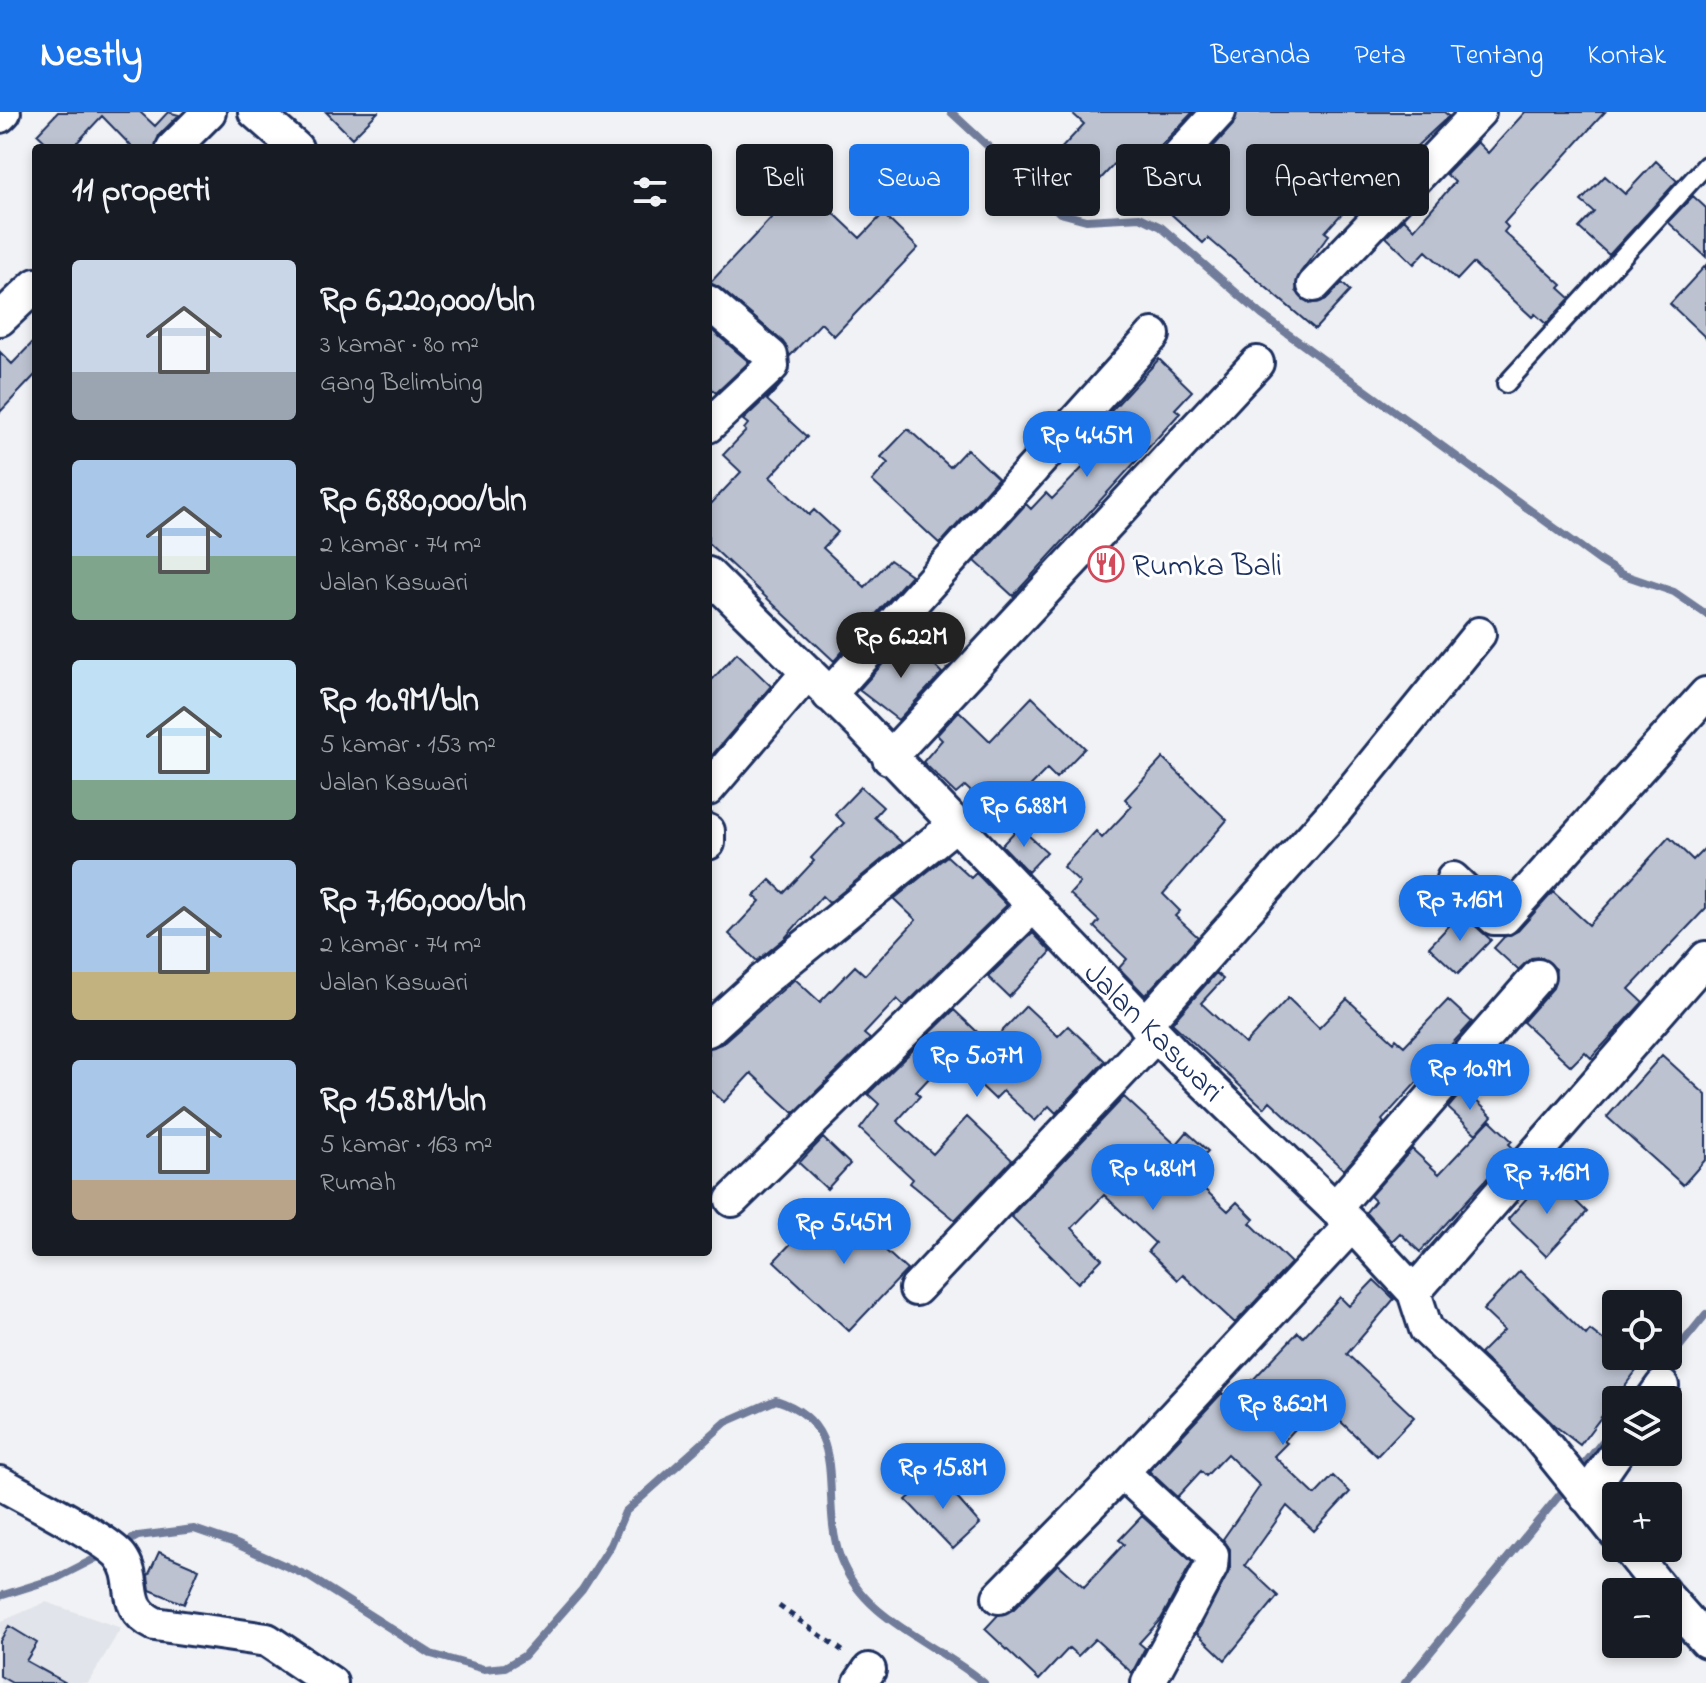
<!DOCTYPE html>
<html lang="id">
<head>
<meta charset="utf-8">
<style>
	body { margin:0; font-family:"Indie Flower",sans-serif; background:#242831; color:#f1f3f6; height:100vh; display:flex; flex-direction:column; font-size:30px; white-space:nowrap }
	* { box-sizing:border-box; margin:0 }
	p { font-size:26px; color:#9ea1a6 }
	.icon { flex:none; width:44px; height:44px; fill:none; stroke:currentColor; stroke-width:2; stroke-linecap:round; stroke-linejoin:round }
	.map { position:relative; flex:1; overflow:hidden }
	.details { position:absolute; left:32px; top:32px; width:680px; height:1112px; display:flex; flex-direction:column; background:#171b24; border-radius:8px; box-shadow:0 4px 12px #0003 }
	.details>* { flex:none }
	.top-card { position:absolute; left:736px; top:32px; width:760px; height:72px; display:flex; gap:16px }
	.fabs { position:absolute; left:1602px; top:1178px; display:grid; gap:16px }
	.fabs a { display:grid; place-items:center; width:80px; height:80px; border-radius:8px; background:#171b24; box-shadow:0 4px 12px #0003; font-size:40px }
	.price { position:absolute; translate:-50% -68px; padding:0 18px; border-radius:28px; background:#1a73e8; color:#fff; font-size:26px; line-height:52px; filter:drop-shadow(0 2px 4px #0008) }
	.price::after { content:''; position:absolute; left:50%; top:48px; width:24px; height:18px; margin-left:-12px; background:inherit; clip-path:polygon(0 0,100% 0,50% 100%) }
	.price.current { background:#222; color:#fff }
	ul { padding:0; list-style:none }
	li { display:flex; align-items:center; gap:24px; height:200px; padding:0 40px }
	li span { display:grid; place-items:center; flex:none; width:224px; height:160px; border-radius:8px; color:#555 }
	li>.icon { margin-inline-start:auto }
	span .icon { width:96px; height:96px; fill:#fffc; stroke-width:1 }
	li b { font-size:34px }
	h2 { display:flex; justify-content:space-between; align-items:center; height:96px; padding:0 40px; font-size:34px }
	.pill { padding:0 28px; border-radius:8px; background:#171b24; box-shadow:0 4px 12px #0003; font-size:28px; line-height:72px }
	.pill.current { background:#1a73e8; color:#fff }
	header { display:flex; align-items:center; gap:48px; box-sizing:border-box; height:112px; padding:0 40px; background:#1a73e8; color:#fff }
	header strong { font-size:38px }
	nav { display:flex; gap:44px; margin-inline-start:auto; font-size:28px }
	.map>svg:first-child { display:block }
	.built { fill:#e1e4ea }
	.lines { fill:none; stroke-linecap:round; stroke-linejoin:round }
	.stream { stroke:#707c9a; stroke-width:8 }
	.building { fill:#bcc2d0; stroke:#1b2f5e; stroke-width:2 }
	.service-casing { stroke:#1b2f5e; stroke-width:22 }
	.minor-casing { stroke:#1b2f5e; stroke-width:38 }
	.path { stroke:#1b2f5e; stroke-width:5; stroke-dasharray:6 6; stroke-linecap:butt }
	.service { stroke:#fff; stroke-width:16 }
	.minor { stroke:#fff; stroke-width:32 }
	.labels { text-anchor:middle; stroke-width:6; stroke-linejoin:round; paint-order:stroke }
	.poi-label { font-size:32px; fill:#1b2f5e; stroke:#fff; text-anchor:start }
	.street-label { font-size:32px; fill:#1b2f5e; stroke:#fff }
</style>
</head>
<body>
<header>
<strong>Nestly</strong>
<nav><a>Beranda</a><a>Peta</a><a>Tentang</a><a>Kontak</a></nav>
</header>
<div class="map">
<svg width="1706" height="1571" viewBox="0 0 1706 1571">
	<rect width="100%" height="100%" fill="#f1f2f5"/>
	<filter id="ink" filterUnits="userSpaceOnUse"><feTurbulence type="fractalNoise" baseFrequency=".0125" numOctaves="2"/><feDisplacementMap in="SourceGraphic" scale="16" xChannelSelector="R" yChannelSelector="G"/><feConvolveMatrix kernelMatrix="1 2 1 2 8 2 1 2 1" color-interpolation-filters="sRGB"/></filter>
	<g filter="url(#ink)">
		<path class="built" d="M46,1490L121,1516L88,1571H0V1510Z"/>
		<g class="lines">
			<path class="stream" d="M951,0L1060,101L1086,108L1140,105L1161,115L1262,203L1600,449L1621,462L1674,480L1706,502
				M1654,1266L1706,1202
				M1578,1360L1616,1313
				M118,1435L138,1424L194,1417L232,1430L308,1464L431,1542L484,1557L505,1555L524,1544L582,1478L611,1433L625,1400L726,1310L776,1288C854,1313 818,1384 840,1445C863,1509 936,1530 984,1571
				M0,1484L57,1466L106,1441
				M1405,1571L1567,1374"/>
		</g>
		<path class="building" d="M58,0H140L155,14L168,0L179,3L159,23L155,36H133L102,4L72,36H52L37,22Z
			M326,0H378L352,26Z
			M1071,0H1193L1152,43L1161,62L1178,67L1185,74L1217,38L1213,35L1233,13L1237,0H1444L1449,4L1390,59L1385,54L1325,120L1329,123L1300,161L1296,179L1310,192L1327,187L1342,171L1350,179L1315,217L1208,126L1203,131L1148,81L1153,76L1120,46L1082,87L1045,54L1084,12Z
			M1525,0H1605L1504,111L1508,115L1504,120L1562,173L1559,176L1570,186L1546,212L1535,202L1532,205L1473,151L1457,168L1426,139L1414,152L1386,125L1404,107L1414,117L1455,70L1446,62L1477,30L1488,41Z
			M1656,49L1677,69L1609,143L1579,116L1594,100L1581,89L1605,64L1625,82Z
			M803,72L860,126L883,102L918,136L834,224L821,211L790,244L783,230L720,176L710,171Z
			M1693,84L1706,96V145L1668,110Z
			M1706,153V226L1670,192Z
			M708,215L749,250L716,281L708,273Z
			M36,227V262L0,300V240L12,252Z
			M1159,247L1192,279L1175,297L1180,301L1013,484L975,449L1026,392L1031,397L1046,381L1052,387L1092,346L1079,334Z
			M784,269L767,288L807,325L770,365L809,403L814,398L838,420L823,436L865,475L890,448L911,463L834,549L708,431V395L741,360L723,343L746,319L744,317L748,312L743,308Z
			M908,317L950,355L967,337L998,366L940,432L872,369L888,351L881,345Z
			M906,526L942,561L898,608L859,578Z
			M737,541L771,574L708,648V572Z
			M1032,585L1085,636L1056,666L1047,657L999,706L965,674L956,682L923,650L942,628L937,623L959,599L990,629Z
			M1163,646L1227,708L1163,782L1180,799L1175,804L1198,825L1145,883L1119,856L1127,847L1094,815L1099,809L1070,782L1080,771L1063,755L1096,719L1102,726L1132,694L1125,687Z
			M861,675L883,695L874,705L902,731L829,791L822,784L785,826L757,849L729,822L760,789L754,784L770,768L784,781L814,749L811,746L844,711L835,702Z
			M1019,715L1047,740L1028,760L1002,733Z
			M1669,725L1693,748L1706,735V796L1629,877L1643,890L1591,946L1585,940L1571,954L1523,910L1553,876L1556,857L1541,845L1531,846L1518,858L1494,836L1504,825L1518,819L1553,780L1589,813Z
			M947,744L971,766L976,761L1007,793L904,894L897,887L864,922L870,927L794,1001L751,961L724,990L708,976V936L721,932L795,867L820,890L855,854L865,863L916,808L894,787Z
			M1461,801L1491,828L1458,862L1429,835Z
			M1033,821L1051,840L1009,885L988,865Z
			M1216,861L1223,867L1201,891L1245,932L1288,886L1319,916L1347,887L1394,930L1396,927L1404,934L1448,888L1472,910L1382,1008L1384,1011L1344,1058L1270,989L1264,996L1172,911Z
			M1026,894L1058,924L1068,914L1105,949L1056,1001L1049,994L1035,1009L1003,979L995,987L950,944L916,980L920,984L897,1009L933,1042L967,1005L1012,1048L955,1108L910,1071L913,1067L860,1017L879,992L868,982L954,898L990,932Z
			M1662,943L1706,983V1047L1683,1073L1607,1005Z
			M1464,977L1492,1004L1476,1022L1448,996Z
			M1124,985L1176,1033L1187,1020L1208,1039L1187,1061L1228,1099L1237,1090L1254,1107L1250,1111L1291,1151L1235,1211L1183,1163L1178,1168L1148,1139L1155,1131L1104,1083L1072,1116L1102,1147L1078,1171L1011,1104Z
			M1490,1008L1512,1029L1509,1032L1514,1037L1420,1140L1400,1121L1392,1129L1366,1100L1375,1089L1370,1084L1412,1037L1439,1062Z
			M823,1026L850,1052L827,1077L799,1051Z
			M1545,1066L1551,1071L1554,1068L1587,1100L1546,1144L1508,1107Z
			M856,1089L884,1115L873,1127L907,1158L849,1219L774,1149L803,1119L816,1132Z
			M1520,1159L1586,1223L1590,1218L1616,1238V1244H1624L1639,1255L1580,1333L1554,1313L1480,1242L1504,1218L1483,1198Z
			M1374,1168L1394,1187L1347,1242L1414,1305L1377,1344L1320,1290L1284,1329L1287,1331L1274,1344L1315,1383L1333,1364L1350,1380L1314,1419L1287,1394L1245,1453L1278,1484L1225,1548L1197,1521L1230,1457V1437L1223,1427L1260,1374L1227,1342L1206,1364L1201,1359L1177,1385L1149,1359L1222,1281L1232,1290L1298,1220L1303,1225L1340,1185L1349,1194Z
			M936,1362L980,1412L953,1437L906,1388Z
			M1142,1404L1192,1450L1161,1507L1139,1531L1145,1536L1132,1561L1095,1527L1078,1544L1069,1536L1039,1568L985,1517L998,1503L1013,1498L1058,1452L1084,1475L1124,1432L1119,1428Z
			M159,1440L199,1457L184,1492L150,1478L148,1464Z
			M9,1514L37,1531L26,1549L66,1571H12L0,1564V1529Z"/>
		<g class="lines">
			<defs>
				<path id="service" d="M1506,272L1706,53"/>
				<path id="minor" d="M255,0L296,36
					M0,4L4,0
					M173,36L209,0
					M1174,49L1219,0
					M1314,173L1479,0
					M708,190L771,244L772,254L708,314
					M0,207L36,173
					M708,462L860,612L1176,943L1352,1113L1414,1180L1426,1217L1534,1319L1616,1421
					M829,583L1153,223
					M889,646L1257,251
					M708,677L808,560
					M708,719V731
					M1453,767L1494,806H1504L1706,582
					M1145,912L1336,698L1479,522
					M708,918L762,869L956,712
					M732,1088L1034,793
					M1336,1095L1538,864
					M916,1177L1156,923
					M1414,1180L1706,846
					M1652,1288L1662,1274
					M1122,1360L1212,1443L1211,1455L1148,1571
					M0,1371C23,1384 109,1428 121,1445C139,1470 120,1495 155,1512L267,1528L331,1571
					M1586,1385L1617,1340
					M1628,1436L1663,1480
					M999,1485L1122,1360L1352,1113
					M1668,1486L1706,1529
					M860,1571L869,1558"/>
			</defs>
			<use href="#service" class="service-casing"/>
			<use href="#minor" class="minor-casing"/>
			<path class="path" d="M779,1494L847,1542"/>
			<use href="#service" class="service"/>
			<use href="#minor" class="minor"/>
		</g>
	</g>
	<defs>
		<symbol id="restaurant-ring" viewBox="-11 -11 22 22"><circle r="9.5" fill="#fff" stroke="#d1495b" stroke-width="1.5"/><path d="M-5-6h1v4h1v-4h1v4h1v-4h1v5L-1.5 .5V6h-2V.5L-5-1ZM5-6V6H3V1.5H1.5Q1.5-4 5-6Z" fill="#d1495b"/></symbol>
	</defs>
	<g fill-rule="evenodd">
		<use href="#restaurant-ring" x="1086" y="432" width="40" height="40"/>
	</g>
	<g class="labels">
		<g class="poi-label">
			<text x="1132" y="463">Rumka Bali</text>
		</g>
		<g class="street-label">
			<text transform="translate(1155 919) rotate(45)" y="11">Jalan Kaswari</text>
		</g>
	</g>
</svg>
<div class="fabs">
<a><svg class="icon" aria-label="locate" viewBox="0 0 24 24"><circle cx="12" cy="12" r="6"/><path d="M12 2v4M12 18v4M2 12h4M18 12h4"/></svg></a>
<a><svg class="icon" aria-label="layers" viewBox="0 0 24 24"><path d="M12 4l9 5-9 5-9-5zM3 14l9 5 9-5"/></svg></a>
<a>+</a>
<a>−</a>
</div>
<b class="price" style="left:1087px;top:367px">Rp 4.45M</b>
<b class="price current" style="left:901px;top:568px">Rp 6.22M</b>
<b class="price" style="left:1024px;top:737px">Rp 6.88M</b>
<b class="price" style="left:1460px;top:831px">Rp 7.16M</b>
<b class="price" style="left:977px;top:987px">Rp 5.07M</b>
<b class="price" style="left:1470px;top:1000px">Rp 10.9M</b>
<b class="price" style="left:1153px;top:1100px">Rp 4.84M</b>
<b class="price" style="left:1547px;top:1104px">Rp 7.16M</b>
<b class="price" style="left:844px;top:1154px">Rp 5.45M</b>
<b class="price" style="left:1283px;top:1335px">Rp 8.62M</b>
<b class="price" style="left:943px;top:1399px">Rp 15.8M</b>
<div class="top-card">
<a class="pill">Beli</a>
<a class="pill current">Sewa</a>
<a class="pill">Filter</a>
<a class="pill">Baru</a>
<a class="pill">Apartemen</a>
</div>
<section class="details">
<h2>11 properti<svg class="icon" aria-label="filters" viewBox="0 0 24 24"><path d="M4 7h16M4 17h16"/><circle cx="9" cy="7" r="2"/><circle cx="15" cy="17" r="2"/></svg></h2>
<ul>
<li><span style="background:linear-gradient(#c9d6e8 70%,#9aa5b1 0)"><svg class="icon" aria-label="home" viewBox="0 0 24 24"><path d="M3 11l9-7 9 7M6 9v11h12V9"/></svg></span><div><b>Rp 6,220,000/bln</b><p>3 kamar · 80 m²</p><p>Gang Belimbing</p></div></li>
<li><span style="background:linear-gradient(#a9c7e8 60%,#7fa58c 0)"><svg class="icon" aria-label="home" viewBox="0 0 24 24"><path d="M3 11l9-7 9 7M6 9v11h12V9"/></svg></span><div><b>Rp 6,880,000/bln</b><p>2 kamar · 74 m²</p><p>Jalan Kaswari</p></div></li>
<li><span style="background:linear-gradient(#bfe0f5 75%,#7fa58c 0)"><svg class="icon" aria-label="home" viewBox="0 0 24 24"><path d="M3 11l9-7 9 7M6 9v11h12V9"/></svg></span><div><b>Rp 10.9M/bln</b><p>5 kamar · 153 m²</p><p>Jalan Kaswari</p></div></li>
<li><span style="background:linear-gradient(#a9c7e8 70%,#c2b280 0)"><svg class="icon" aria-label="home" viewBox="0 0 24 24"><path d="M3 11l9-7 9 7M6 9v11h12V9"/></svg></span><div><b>Rp 7,160,000/bln</b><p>2 kamar · 74 m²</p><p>Jalan Kaswari</p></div></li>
<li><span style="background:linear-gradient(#a9c7e8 75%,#b9a48a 0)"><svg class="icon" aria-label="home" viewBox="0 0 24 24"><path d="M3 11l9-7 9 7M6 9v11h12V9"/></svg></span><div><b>Rp 15.8M/bln</b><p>5 kamar · 163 m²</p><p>Rumah</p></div></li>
</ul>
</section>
</div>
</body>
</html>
